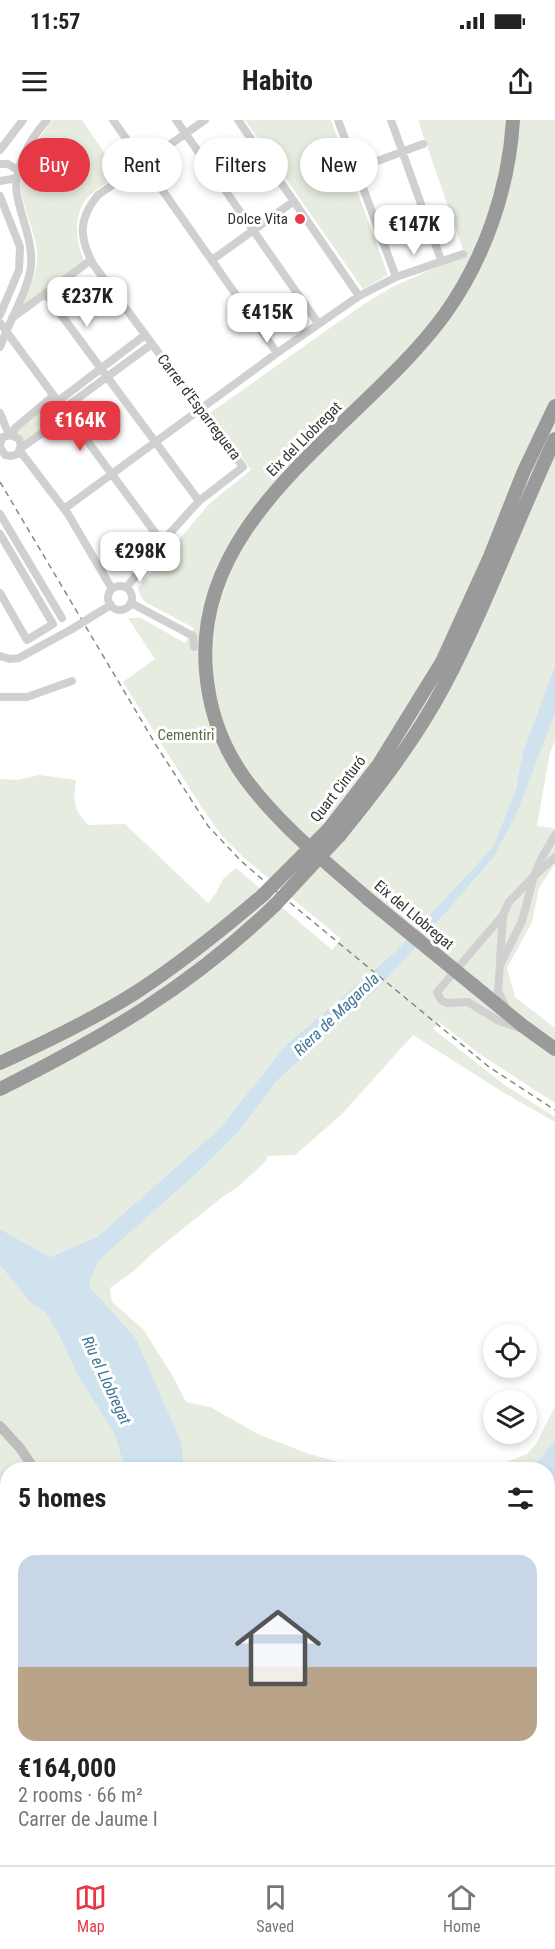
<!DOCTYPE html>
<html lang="en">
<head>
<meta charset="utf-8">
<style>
	body { margin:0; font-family:"Roboto Condensed",sans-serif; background:#f6f6f6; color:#222; height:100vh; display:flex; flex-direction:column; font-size:22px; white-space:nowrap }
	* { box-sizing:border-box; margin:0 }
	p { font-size:20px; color:#767676 }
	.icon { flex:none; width:33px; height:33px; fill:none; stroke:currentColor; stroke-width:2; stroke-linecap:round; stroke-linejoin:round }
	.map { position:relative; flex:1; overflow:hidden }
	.details { position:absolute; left:0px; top:1342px; width:555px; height:404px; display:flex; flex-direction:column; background:#fff; border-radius:24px 24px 0 0; box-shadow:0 3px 9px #0003 }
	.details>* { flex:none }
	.banner { position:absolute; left:18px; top:18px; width:519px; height:54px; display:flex; gap:12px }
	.controls { position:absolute; left:483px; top:1204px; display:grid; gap:12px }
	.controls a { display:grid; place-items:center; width:54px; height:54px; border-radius:50%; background:#fff; box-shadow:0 3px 9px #0003; font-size:30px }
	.price { position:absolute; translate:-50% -51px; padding:0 14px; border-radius:12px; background:#fff; color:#222; font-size:20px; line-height:39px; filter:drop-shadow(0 2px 3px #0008) }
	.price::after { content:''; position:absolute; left:50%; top:36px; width:18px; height:14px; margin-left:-9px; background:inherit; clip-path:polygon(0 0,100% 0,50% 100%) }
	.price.active { background:#e63946; color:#fff }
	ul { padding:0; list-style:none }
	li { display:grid; align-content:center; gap:12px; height:318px; padding:0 18px }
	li+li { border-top:2px solid #e0e0e0 }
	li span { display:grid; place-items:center; height:186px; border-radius:18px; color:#555 }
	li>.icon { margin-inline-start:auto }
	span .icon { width:108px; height:108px; fill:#fffc; stroke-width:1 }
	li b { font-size:26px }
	h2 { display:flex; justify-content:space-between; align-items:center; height:72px; padding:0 18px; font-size:26px }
	.pill { padding:0 21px; border-radius:27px; background:#fff; box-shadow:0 3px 9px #0003; font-size:21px; line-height:54px }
	.pill.active { background:#e63946; color:#fff }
	.status { display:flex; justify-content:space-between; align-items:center; height:42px; padding:0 30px; background:#fff; direction:ltr }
	.status svg { height:16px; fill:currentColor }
	header { display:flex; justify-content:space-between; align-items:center; height:78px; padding:0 18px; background:#fff; font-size:27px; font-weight:700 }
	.menu { display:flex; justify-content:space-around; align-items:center; height:84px; border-top:2px solid #e0e0e0; background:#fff; font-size:16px; color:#767676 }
	.menu a { display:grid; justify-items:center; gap:3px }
	.menu .active { color:#e63946 }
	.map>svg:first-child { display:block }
	.green { fill:#e6ecdf }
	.water { fill:#cfe2ee }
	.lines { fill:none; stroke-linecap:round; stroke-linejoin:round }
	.street { stroke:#d0d0d0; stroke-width:8 }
	.secondary { stroke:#bdbdbd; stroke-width:10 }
	.highway { stroke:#9a9a9a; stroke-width:14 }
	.rail { stroke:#888; stroke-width:1.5; stroke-dasharray:6 4.5; stroke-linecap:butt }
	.street-bridge { stroke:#d0d0d0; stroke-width:8 }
	.highway-bridge { stroke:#9a9a9a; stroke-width:14 }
	.poi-dot { fill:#e63946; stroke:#fff; stroke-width:2 }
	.labels { text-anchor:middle; stroke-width:6; stroke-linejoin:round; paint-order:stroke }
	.poi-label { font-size:15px; fill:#333; stroke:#fff; text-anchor:end }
	.street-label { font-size:15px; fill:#333; stroke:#fff }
	.park-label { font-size:15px; fill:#56703f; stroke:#fff }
	.water-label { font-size:16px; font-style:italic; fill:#3f7597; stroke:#fff }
</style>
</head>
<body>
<div class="status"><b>11:57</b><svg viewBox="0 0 49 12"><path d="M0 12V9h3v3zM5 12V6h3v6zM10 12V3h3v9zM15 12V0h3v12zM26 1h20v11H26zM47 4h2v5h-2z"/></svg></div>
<header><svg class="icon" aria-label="menu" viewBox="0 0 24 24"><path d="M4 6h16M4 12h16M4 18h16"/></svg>Habito<svg class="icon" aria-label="share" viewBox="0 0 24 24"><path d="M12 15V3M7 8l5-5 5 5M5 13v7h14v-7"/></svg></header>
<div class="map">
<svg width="555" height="1745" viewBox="0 0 555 1745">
	<rect width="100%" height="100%" fill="#fff"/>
	<path class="green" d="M53,0H82L119,55C109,62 97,68 88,77C73,94 75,121 84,140L20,188C27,173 37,156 37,139C38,126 34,116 30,103C26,91 20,74 21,62C21,43 41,14 53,0Z
		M245,0H331L388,155L363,169Z
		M418,0H555V545L522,635L516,669L493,727L395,832L285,926L219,1009L97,1117L50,1137L0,1109V659L17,660L39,655L76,660C73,681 73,689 88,705L125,704L208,783L216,773L223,759L236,748L332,830L341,819L243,737L222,716L202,688L123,562L155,539L128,498H141L185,523L194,508L145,482L141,477L138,468L209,384L251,350L210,293L364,184L394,166L465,135Z
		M53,280L64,295L25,322L17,313L18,309Z
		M555,590V621L550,632L537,706L555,708V744L539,768L532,802L507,848L515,877L555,908V983L481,935L439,902L433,909L506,966L555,997V1002L501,971L413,915L341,995L295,1035L268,1036L266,1041L238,1067L221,1078L154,1132L135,1150L110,1168L111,1178L113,1183L143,1209L172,1255L186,1282L210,1287L260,1315L309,1334L368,1350H185L181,1322L160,1278L109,1190L89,1166L98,1141L197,1053L239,1011L278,960L377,869L410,834L493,738L515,698Z
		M0,1145L31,1183L45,1192L59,1215L78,1256L115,1315L125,1350H8V1738L249,1739L239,1745H0Z
		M555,1286V1321L538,1342L536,1350H480L489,1349L527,1334L536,1324Z
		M555,1385V1502L548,1504V1396Z"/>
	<path class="water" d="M555,545V590L553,598L515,698L493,738L410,834L377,869L278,960L239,1011L197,1053L98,1141L89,1166L136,1219L181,1322L185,1350H125L115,1315L78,1256L59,1215L45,1192L31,1183L0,1145V1109L50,1137L97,1117L219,1009L285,926L395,832L493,727L516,669L522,635Z
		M555,1321V1385L548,1396V1350H536L537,1342Z"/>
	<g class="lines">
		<path class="street" d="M113,0L277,233
			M176,0L318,203
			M238,0L359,176
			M338,0L396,157
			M391,0L441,140
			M0,30L23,0
			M0,44H8L19,51
			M356,49L423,24
			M0,61L17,58
			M0,76L20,127L19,150L0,195
			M212,140L294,81
			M45,173L199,381
			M12,198L91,140
			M0,203L162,422
			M0,227C8,204 29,168 31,146C33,120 21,99 17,74C12,49 31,18 47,0
			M57,282L145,215
			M63,289L152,224
			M0,293L9,315
			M13,315L15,308L53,276
			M0,324L3,317L11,315L19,319L21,325L18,334L11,336L5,335L0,327
			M21,328L68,295
			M20,331L68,394L112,469
			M64,389L277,233L359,176L396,157L463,134
			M0,394L62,498
			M0,414L53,504L27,520L0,473
			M108 478a12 12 0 1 1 24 0a12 12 0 1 1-24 0Z
			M127,467L162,422L199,381L243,347L93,144C79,117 78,99 98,75L205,0
			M131,483L193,516L194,527
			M96,494L111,485
			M0,536L10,539L19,538L72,509
			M0,577H27L72,561
			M500,840L503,795
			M506,888L498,871L500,845L522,801L534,756L555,737
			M520,908L499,901L468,882L447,883L441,880L437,872L503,795L509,782L534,756L541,739L555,715"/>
		<path class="secondary" d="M0,1306L20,1328L35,1350
			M548,1562L555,1565"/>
		<path class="highway" d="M329,709L379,644L442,542L489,439L524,351L555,286
			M339,716C378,668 416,619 445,564C487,484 517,400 555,319
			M368,779C325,741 278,704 244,657C222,626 209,589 206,551C192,393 364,306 445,194C485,138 509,68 513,0
			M473,865L523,906L555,929
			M0,943C46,922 92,900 135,873C180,844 222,810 263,775
			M0,969C104,917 190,867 275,785"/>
		<path class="rail" d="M0,362L156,625L208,706L241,741L277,772L437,904L489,947L555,990"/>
		<path class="street-bridge" d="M72,509L96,494"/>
		<path class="highway-bridge" d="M263,775L329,709
			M368,779L473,865
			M275,785L339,716"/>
	</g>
	<circle class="poi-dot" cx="300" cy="99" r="6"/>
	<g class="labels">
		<g class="poi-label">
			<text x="288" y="104">Dolce Vita</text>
		</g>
		<g class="street-label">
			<text transform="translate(199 287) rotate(53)" y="5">Carrer d'Esparreguera</text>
			<text transform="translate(304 319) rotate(-45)" y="5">Eix del Llobregat</text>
			<text transform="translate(338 669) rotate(-52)" y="5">Quart Cinturó</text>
			<text transform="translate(414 795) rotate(40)" y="5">Eix del Llobregat</text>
		</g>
		<g class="park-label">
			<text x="186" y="620">Cementiri</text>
		</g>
		<g class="water-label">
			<text transform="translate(336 894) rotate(-44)" y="6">Riera de Magarola</text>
			<text transform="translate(107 1260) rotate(65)" y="6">Riu el Llobregat</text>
		</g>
	</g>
</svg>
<div class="controls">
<a><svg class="icon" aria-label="locate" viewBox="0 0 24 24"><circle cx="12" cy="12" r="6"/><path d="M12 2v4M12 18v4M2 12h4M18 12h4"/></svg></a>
<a><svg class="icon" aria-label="layers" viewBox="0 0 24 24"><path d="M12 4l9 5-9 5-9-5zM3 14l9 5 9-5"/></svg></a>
</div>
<b class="price" style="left:414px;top:136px">€147K</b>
<b class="price" style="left:87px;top:208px">€237K</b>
<b class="price" style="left:267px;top:224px">€415K</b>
<b class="price active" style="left:80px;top:332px">€164K</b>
<b class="price" style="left:140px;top:463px">€298K</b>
<div class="banner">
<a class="pill active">Buy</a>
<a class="pill">Rent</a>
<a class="pill">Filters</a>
<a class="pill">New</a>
</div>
<section class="details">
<h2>5 homes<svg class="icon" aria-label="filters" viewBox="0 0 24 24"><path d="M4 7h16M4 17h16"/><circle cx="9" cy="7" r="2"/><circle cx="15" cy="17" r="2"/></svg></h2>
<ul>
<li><span style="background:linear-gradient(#c9d6e8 60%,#b9a48a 0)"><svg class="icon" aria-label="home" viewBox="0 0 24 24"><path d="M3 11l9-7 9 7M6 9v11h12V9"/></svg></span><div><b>€164,000</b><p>2 rooms · 66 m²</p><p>Carrer de Jaume I</p></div></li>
</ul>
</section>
</div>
<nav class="menu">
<a class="active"><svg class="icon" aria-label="map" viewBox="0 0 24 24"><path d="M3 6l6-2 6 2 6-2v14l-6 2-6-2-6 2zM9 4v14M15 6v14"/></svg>Map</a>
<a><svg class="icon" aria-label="saved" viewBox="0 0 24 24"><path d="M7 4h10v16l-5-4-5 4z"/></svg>Saved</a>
<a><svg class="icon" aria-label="home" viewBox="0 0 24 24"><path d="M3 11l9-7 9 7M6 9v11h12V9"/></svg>Home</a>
</nav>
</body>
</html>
